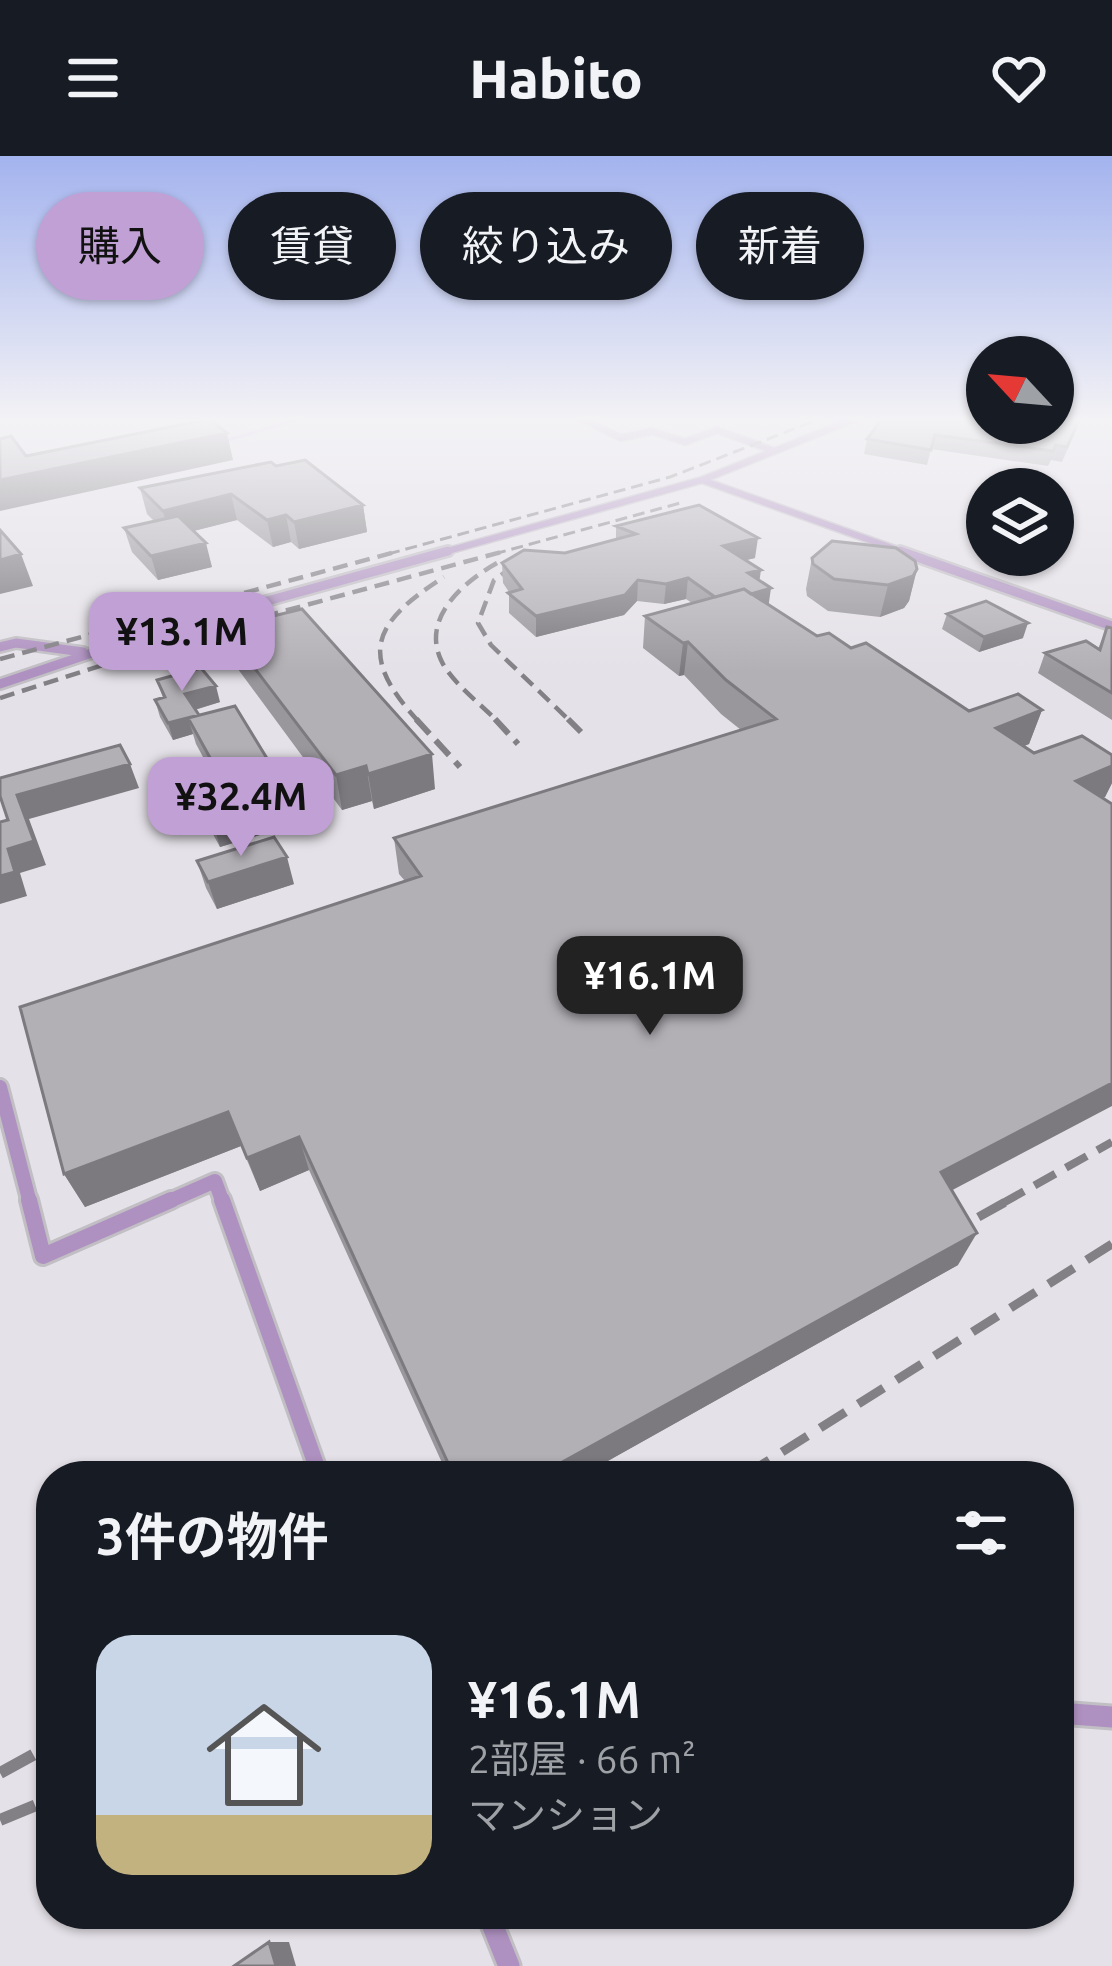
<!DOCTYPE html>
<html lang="ja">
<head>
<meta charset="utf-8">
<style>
	body { margin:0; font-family:Ubuntu,"Noto Sans JP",sans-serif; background:#242831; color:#f1f3f6; height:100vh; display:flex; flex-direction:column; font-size:45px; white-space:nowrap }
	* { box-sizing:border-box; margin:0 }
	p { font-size:39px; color:#9ea1a6 }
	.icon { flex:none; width:66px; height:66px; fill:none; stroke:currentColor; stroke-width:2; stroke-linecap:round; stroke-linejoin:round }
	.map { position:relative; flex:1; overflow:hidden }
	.sheet { position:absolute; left:36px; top:1305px; width:1038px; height:468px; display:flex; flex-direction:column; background:#171b24; border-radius:48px; box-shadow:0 3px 9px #0004 }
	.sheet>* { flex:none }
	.guide { position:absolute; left:36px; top:36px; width:1041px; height:108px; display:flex; gap:24px }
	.needle { width:78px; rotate:296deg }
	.fabs { position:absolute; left:966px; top:180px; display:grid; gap:24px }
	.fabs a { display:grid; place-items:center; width:108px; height:108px; border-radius:50%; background:#171b24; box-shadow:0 3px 9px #0004; font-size:60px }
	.price { position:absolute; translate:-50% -102px; padding:0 27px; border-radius:24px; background:#c1a0d5; color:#111; font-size:39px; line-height:78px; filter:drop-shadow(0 3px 6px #0008) }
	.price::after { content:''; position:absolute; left:50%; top:72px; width:36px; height:27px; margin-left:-18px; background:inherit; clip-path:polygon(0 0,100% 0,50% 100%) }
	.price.on { background:#222; color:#fff }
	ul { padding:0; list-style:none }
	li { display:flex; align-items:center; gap:36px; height:300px; padding:0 60px }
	li span { display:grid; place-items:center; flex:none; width:336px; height:240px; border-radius:36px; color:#555 }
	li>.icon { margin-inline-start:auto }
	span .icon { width:144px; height:144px; fill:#fffc; stroke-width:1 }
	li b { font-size:51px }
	h2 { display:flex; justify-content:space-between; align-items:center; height:144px; padding:0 60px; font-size:51px }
	.tag { padding:0 42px; border-radius:54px; background:#171b24; box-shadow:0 3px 9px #0004; font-size:42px; line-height:108px }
	.tag.on { background:#c1a0d5; color:#111 }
	header { display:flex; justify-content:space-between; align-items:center; height:156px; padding:0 60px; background:#171b24; font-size:54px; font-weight:800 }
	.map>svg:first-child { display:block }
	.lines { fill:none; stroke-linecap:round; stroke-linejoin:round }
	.stream { stroke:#ddb1f8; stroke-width:3 }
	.service-far4-casing { stroke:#c1bec4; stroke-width:9 }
	.service-far3-casing { stroke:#c1bec4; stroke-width:14 }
	.service-far2-casing { stroke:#c1bec4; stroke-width:20 }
	.service-far1-casing { stroke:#c1bec4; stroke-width:22 }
	.service-casing { stroke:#c1bec4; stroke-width:27 }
	.service-far4 { stroke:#af91c1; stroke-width:6 }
	.service-far3 { stroke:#af91c1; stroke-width:9 }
	.service-far2 { stroke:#af91c1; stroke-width:14 }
	.service-far1 { stroke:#af91c1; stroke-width:16 }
	.service { stroke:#af91c1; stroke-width:21 }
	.rail-far5 { stroke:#838085; stroke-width:3; stroke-dasharray:12 6; stroke-linecap:butt }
	.rail-far4 { stroke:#838085; stroke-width:4.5; stroke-dasharray:15 8; stroke-linecap:butt }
	.rail-far3 { stroke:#838085; stroke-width:6; stroke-dasharray:20 9; stroke-linecap:butt }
	.rail-far2 { stroke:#838085; stroke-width:8; stroke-dasharray:24 12; stroke-linecap:butt }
	.rail-far1 { stroke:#838085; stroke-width:9; stroke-dasharray:30 15; stroke-linecap:butt }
	.rail { stroke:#838085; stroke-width:12; stroke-dasharray:38 20; stroke-linecap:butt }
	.wall { fill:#99969c }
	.shaded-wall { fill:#7d7a7f }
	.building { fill:#b2afb5; stroke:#7d7a7f; stroke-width:3 }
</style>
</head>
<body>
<header><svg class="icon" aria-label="menu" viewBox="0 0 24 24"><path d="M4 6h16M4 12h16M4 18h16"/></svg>Habito<svg class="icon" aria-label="heart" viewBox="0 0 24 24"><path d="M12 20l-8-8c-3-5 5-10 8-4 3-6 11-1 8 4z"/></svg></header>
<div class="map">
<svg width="1112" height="1810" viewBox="0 0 1112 1810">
	<rect width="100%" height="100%" fill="#e5e1e8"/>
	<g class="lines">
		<path class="stream" d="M224,285L303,262"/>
		<defs>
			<path id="service-far4" d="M580,262L621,282L652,275L685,286L717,274L774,295
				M702,324L909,398
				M437,398L702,324L857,262"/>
			<path id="service-far3" d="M900,395L1112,470
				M0,491L16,487L83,496
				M0,528L151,477L448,395"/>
			<path id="service-far2" d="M0,931L30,1047
				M165,1047L215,1025L223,1047"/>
			<path id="service-far1" d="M29,1044L43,1100L171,1044
				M222,1044L320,1320"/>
			<path id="service" d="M1059,1557L1112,1561
				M488,1758L509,1810"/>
		</defs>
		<use href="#service-far4" class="service-far4-casing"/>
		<use href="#service-far3" class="service-far3-casing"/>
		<use href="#service-far2" class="service-far2-casing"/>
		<use href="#service-far1" class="service-far1-casing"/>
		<use href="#service" class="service-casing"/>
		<use href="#service-far4" class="service-far4"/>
		<use href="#service-far3" class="service-far3"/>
		<use href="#service-far2" class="service-far2"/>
		<use href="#service-far1" class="service-far1"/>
		<use href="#service" class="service"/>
		<path class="rail-far5" d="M388,398L670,321L822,262
			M494,398L684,346"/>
		<path class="rail-far4" d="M532,397L494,424L478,467L491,489L571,566
			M497,407C465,425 421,461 441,504C451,526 481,548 498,566
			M0,503L399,395
			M0,542L203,477L505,395
			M419,566C357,499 372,467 444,421"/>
		<path class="rail-far3" d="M416,563L460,611
			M495,563L518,588
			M568,563L581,576"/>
		<path class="rail-far2" d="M1003,1047L1112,986"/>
		<path class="rail-far1" d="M939,1083L1009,1044
			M744,1320L1112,1088"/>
		<path class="rail" d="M0,1617L51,1589
			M0,1664L51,1643"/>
	</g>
	<path class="wall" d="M1081,262L1062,306L1051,304L1048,310L931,293L927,309L864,298L867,283Z
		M276,310L363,349L367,376L299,393L291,386L273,391L237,364L193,375L212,411L158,424L132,396L124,372L154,365L147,358L140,332Z
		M616,370L755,402L746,404L759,424L769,449L817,480L851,492L969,555L1042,554L1029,588L1024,590L1034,597L1112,599V627L1105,641L1102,642L952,1035L958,1109L581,1320H448L309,1014L260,1035L241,990L85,1051L64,1018L405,725L399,718L394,682L741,574L721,558L684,519L679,520L643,492L645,460L692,447L686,443L664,448L637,445L624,459L536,481L509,457V436L503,427L502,407L565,397L616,384Z
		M812,402L917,413L909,445L904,452L880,461L828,455L807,440L806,433Z
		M947,458L1023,482L979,496L942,473Z
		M1107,471L1112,472V564L1038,517L1045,497L1098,493Z
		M224,472L435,633L374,653L372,645L342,654L232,505Z
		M157,524L220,546L195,554L199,559L279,622L296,640L302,666L220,691L209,671L201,644L223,638L196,588L193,578L173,584L160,561L155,544L163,542Z
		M197,705L294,728L217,753L206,732Z"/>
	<path class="shaded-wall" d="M227,277L233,304L0,355V324Z
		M231,338L237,364L170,381L163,355Z
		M363,349L367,376L299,393L294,366Z
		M286,359L291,386L273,391L267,364Z
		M758,382L755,402L721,410L723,390Z
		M206,387L212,411L158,424L151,400Z
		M21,398L33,430L0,438V404Z
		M917,413L909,445L904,452L880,461L888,429Z
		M761,414L758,434L748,417Z
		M688,422L686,443L664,448L666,428Z
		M638,424L637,445L624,459L536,481V460Z
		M771,432L768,453L721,445Z
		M1028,467L1023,482L979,496L984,481Z
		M688,486L684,519L679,520L683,487Z
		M216,530L220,546L190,555L185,538Z
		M1042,554L1029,588L983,607L996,572Z
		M199,559L188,562L193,578L173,584L168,567Z
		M432,598L435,633L374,653L368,618Z
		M130,608L139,632L29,663L46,709L20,717L27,740L0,748V720L8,693L17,639Z
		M366,610L372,645L342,654L336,619Z
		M1112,610V627L1105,641L1060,660L1076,625Z
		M296,640L302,666L220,691L212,664Z
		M287,701L294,728L217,753L208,726Z
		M1112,927V950L924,1049L941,1016Z
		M228,956L241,990L85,1051L64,1018Z
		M299,981L309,1014L260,1035L247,1002Z
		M977,1077L958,1109L581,1320H537Z
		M269,1786H289L296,1810H276Z"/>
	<path class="building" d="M886,262H987V267H1053V262H1080L1067,291L1056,289L1053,295L935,279L931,294L867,283L881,264Z
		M209,263L227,277L0,324V283L11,280L26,300Z
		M305,304L363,349L294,366L286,359L267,364L231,338L163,355L140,332L271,306L276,310Z
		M699,349L758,382L723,390L761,414L748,417L771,432L751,438L744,433L715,441L688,422L666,428L638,424L625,439L536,460L508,437L522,433L502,407L524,394L565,397L636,378L616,370Z
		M178,360L206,387L151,400L124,372Z
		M0,374L21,398L0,404Z
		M832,385L896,392L915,405L917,413L913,420L888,429L834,423L813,408L812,402Z
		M744,433L817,480L829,477L851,492L866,487L969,555L1018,538L1042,554L996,572L1034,597L1082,580L1112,599V610L1076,625L1112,648V927L941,1016L977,1077L537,1320H454L299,981L247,1002L228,956L64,1018L20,851L421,720L394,682L776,563L726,524L688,486L683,487L645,460Z
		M986,445L1028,467L984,481L947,458Z
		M302,453L432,598L368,618L366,610L336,619L224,472Z
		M1107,471L1112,472V537L1045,497L1086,485L1100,494Z
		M201,512L216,530L185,538L199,559L168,567L155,544L165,541L157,524Z
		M235,550L279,622L284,621L296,640L212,664L201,644L229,636L188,562Z
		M120,589L130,608L17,639L34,685L8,693L15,716L0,720V666L8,664L0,640V622Z
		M274,681L287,701L208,726L197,705Z
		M269,1786L276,1810H234Z"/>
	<linearGradient id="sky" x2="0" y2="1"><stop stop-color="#a3b3ee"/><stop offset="0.51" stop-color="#f3f2f5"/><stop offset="1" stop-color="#f3f2f5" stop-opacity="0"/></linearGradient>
	<rect width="1112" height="516" fill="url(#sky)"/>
</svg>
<div class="fabs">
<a><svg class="needle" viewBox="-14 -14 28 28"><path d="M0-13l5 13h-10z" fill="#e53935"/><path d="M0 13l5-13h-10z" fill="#9ea1a6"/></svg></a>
<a><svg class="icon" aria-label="layers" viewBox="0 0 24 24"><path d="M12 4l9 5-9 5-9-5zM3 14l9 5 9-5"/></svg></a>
</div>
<b class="price" style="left:182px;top:538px">¥13.1M</b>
<b class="price" style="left:241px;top:703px">¥32.4M</b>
<b class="price on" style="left:650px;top:882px">¥16.1M</b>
<div class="guide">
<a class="tag on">購入</a>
<a class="tag">賃貸</a>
<a class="tag">絞り込み</a>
<a class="tag">新着</a>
</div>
<section class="sheet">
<h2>3件の物件<svg class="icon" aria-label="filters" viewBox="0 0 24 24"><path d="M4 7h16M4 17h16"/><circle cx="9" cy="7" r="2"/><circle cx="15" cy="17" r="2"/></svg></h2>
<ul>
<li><span style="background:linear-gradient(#c9d6e8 75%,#c2b280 0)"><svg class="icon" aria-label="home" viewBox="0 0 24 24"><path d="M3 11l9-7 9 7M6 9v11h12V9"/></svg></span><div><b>¥16.1M</b><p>2部屋 · 66 m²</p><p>マンション</p></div></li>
</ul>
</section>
</div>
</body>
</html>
